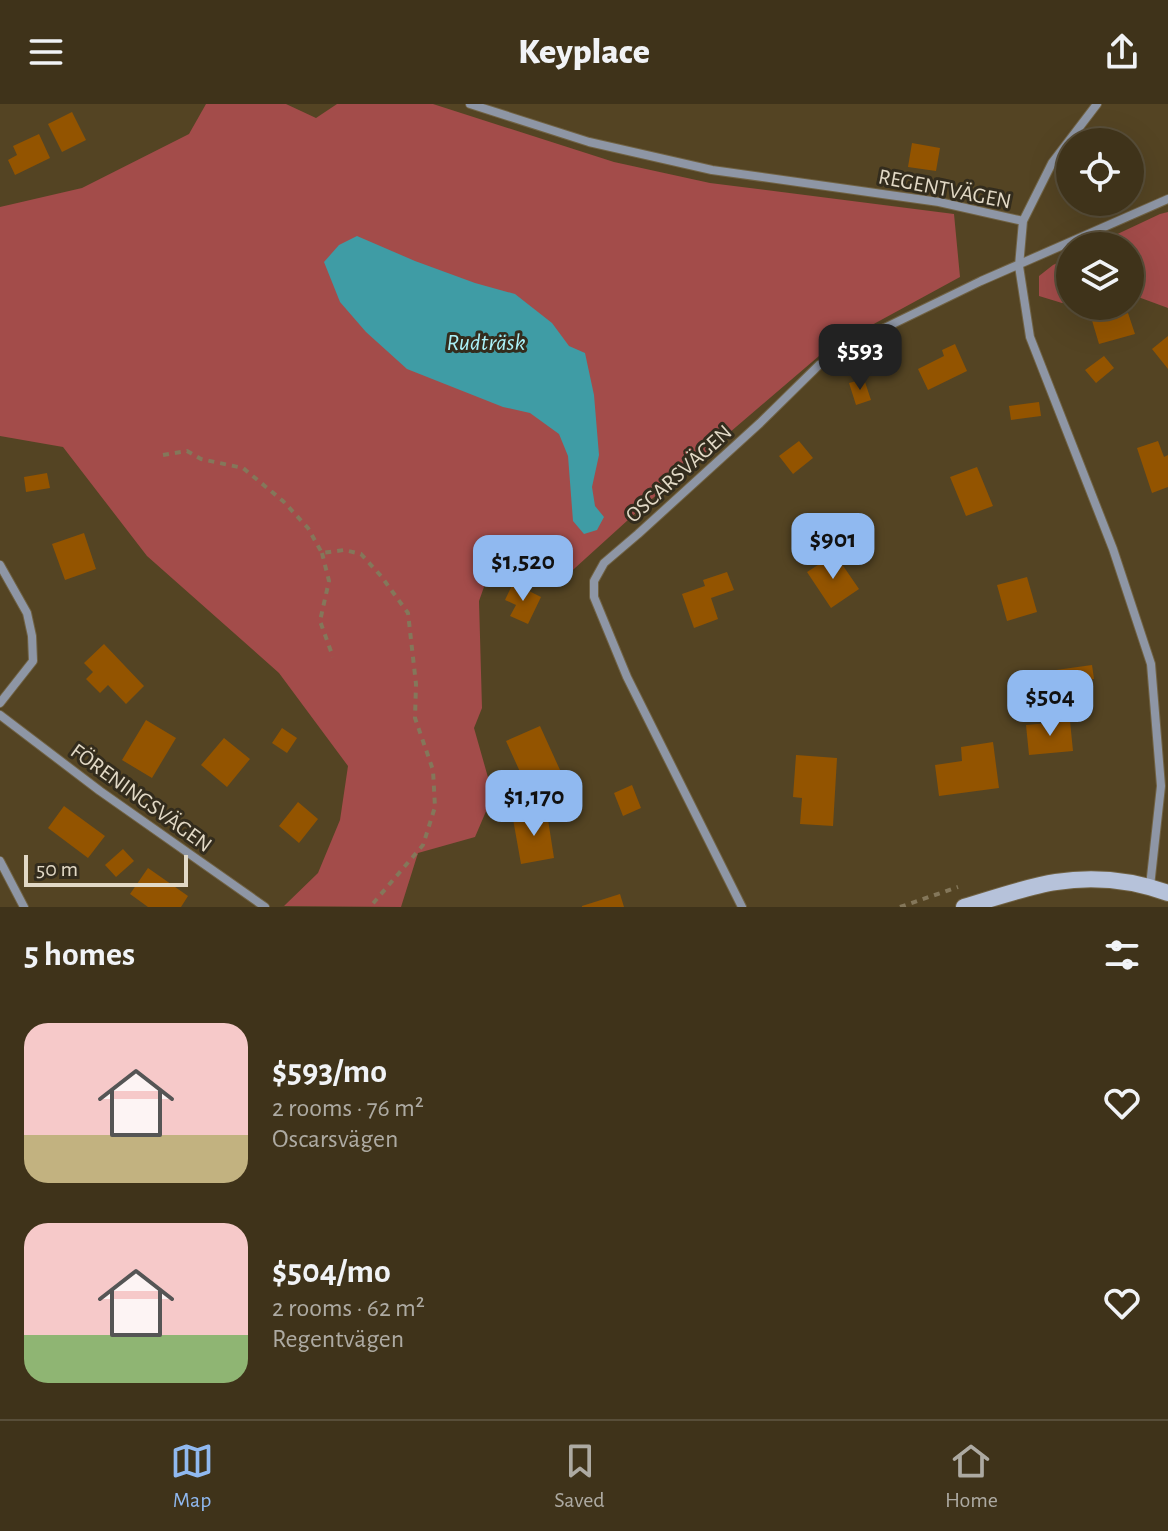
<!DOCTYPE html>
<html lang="en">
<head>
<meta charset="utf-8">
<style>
	body { margin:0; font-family:"Alegreya Sans",sans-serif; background:#463b23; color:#f1f3f6; height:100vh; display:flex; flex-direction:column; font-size:30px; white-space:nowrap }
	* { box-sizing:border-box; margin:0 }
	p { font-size:26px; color:#adaaa2 }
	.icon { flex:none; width:44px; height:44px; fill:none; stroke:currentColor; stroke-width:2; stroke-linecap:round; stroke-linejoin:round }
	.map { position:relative; height:803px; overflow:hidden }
	.drawer { display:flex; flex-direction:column; background:#3f331a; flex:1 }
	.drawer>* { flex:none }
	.tools { position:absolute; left:1056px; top:24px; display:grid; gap:16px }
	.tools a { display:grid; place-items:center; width:88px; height:88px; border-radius:50%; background:#3f331a; box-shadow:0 8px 32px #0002,0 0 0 2px #584e39; font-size:40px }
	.scale { position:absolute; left:24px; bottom:20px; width:164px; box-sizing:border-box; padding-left:8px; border:4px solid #e2d9c6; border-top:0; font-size:22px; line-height:28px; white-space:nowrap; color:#e2d9c6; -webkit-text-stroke:6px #332c1d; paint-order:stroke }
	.price { position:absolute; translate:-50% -68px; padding:0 18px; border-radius:16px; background:#90b9f0; color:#111; font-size:26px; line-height:52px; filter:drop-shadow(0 2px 4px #0008) }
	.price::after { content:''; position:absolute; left:50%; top:48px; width:24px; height:18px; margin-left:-12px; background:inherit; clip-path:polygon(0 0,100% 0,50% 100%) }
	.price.current { background:#222; color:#fff }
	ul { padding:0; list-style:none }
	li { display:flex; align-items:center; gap:24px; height:200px; padding:0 24px }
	li span { display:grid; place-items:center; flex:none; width:224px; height:160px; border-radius:24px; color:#555 }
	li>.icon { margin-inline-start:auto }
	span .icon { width:96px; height:96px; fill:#fffc; stroke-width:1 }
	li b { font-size:34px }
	h2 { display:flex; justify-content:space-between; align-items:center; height:96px; padding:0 24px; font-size:34px }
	header { display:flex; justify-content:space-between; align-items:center; height:104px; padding:0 24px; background:#3f331a; font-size:36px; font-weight:800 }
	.tabs { display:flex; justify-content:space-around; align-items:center; height:112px; border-top:2px solid #584e39; background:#3f331a; font-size:22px; color:#adaaa2 }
	.tabs a { display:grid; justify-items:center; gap:4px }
	.tabs .current { color:#90b9f0 }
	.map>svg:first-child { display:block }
	.green { fill:#a34c4a }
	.water { fill:#3f9ca5 }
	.building { fill:#935400 }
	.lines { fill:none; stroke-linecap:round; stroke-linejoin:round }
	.street-casing { stroke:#706244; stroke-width:10 }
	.secondary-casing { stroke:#706244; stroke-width:18 }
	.path { stroke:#84775a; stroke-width:4; stroke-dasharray:6 6; stroke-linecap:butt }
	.street { stroke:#8e96a5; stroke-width:8 }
	.secondary { stroke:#b6c2da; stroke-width:16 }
	.labels { text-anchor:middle; stroke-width:6; stroke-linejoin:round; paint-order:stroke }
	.street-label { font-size:22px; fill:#e2d9c6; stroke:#332c1d }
	.water-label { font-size:24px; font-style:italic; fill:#abf1f8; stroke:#332c1d }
</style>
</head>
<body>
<header><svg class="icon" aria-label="menu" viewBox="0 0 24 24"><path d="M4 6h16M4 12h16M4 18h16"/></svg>Keyplace<svg class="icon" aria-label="share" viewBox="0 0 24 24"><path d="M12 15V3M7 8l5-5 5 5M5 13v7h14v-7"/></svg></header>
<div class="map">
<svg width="1168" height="803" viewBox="0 0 1168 803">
	<rect width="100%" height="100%" fill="#544423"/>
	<path class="green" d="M206,0H286L316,14L337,0H433L614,58L710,79L954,110L960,173L826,246L639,406L564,474L495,452L479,497L482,604L474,624L493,691L475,733L418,749L401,803L284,802L318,769L340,716L348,662L279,569L147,452L63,343L0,332V103L82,84L189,30Z
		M1168,108V204L1130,190V142H1092L1160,110Z
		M1070,153V197L1062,199L1039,192V172L1053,161Z"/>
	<path class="water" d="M357,132L415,157L475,179L515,190L552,219L569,242L585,249L594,291L599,351L592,383L595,402L604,413L597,426L584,430L573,417L568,352L559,330L530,309L503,303L407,265L366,228L340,198L324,158L339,141Z"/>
	<path class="building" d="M72,8L86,36L62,48L48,20Z
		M39,30L50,54L15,71L8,56L17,51L13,42Z
		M912,39L940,44L936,67L908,63Z
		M1110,202L1113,213L1128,209L1135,230L1099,240L1088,203Z
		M1168,232V265L1152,245Z
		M955,240L967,267L928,286L918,265L944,252L942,246Z
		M1104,252L1114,264L1096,279L1085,266Z
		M864,275L871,296L856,301L849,279Z
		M1039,298L1041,312L1011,316L1009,302Z
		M799,337L813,354L793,370L779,352Z
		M1158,337L1164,353L1168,351V383L1152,389L1137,344Z
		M977,363L993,402L966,412L950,373Z
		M47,369L50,384L26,388L24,373Z
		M84,429L96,465L65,476L52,440Z
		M835,450L859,485L831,504L807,468Z
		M727,468L734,486L711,494L718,515L694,524L682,490L705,482L703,476Z
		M1027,473L1037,508L1007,517L997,481Z
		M513,479L541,493L528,520L510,512L516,501L505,496Z
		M104,540L144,582L126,600L108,581L100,589L86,575L93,568L84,559Z
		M1092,561L1094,575L1058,580L1056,566Z
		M146,616L176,634L152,674L122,656Z
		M1070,617L1073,647L1029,651L1026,621Z
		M540,622L560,666L526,681L506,637Z
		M282,624L297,634L287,649L272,639Z
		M224,634L250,655L227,683L201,661Z
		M993,638L999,684L939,692L935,661L962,657L961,643Z
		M796,651L837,654L833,722L800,720L802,694L793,693Z
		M632,681L641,704L623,712L614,689Z
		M298,698L318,715L299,739L279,722Z
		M64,702L105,732L88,754L48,724Z
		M547,709L554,754L521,760L513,715Z
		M123,745L134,757L116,773L105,761Z
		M148,764L188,792L181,803H148L130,790Z
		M620,790L624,803H582V802Z"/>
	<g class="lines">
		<defs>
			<path id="street" d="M470,0L589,38L712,66L939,98L1023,117L1019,162L1030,233L1113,445L1151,560L1161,682L1150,782
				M1023,117L1052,59L1097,0
				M0,461L27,509L32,532L33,557L0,599
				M0,611L100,687L265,803
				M0,757L24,803
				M742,803L627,573L594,493V477L604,459L638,430L760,319L819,261L868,232L981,177L1168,95"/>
			<path id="secondary" d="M964,803C992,795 1028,782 1056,778C1094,772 1132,776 1168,789"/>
		</defs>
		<use href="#street" class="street-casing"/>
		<use href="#secondary" class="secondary-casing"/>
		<path class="path" d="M163,351L187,347L201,355L243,364L283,397L308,424L322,449L344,446L361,450L381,472L408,509L416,580L415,614L433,666L435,703L423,741L370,803
			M322,449L329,477L320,517L333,553
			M900,803L958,783"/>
		<use href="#street" class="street"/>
		<use href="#secondary" class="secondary"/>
	</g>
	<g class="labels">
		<g class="street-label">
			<text transform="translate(945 84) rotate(11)" y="8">REGENTVÄGEN</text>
			<text transform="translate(678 369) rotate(-42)" y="8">OSCARSVÄGEN</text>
			<text transform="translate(142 693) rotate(36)" y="8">FÖRENINGSVÄGEN</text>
		</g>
		<g class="water-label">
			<text x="486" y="246">Rudträsk</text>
		</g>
	</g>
</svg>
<div class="tools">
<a><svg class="icon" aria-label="locate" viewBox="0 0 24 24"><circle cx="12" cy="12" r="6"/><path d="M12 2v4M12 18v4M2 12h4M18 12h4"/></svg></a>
<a><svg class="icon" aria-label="layers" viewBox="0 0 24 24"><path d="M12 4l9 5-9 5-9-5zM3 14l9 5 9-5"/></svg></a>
</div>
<div class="scale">50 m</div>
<b class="price current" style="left:860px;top:288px">$593</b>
<b class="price" style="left:833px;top:477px">$901</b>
<b class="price" style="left:523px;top:499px">$1,520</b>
<b class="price" style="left:1050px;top:634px">$504</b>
<b class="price" style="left:534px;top:734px">$1,170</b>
</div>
<section class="drawer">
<h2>5 homes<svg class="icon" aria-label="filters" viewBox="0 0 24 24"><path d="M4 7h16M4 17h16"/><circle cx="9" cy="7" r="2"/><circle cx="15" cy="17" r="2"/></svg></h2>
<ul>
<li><span style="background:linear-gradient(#f6c9c9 70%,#c2b280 0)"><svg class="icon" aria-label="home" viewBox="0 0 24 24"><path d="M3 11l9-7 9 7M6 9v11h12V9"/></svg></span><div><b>$593/mo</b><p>2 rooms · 76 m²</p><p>Oscarsvägen</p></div><svg class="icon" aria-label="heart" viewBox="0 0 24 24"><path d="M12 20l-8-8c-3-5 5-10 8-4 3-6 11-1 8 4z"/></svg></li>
<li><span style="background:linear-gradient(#f6c9c9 70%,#8fb573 0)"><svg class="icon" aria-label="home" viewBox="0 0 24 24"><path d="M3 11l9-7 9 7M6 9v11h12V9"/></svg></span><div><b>$504/mo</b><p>2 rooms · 62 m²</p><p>Regentvägen</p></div><svg class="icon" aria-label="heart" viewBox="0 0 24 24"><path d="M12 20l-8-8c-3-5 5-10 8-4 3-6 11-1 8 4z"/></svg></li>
</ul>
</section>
<nav class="tabs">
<a class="current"><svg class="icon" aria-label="map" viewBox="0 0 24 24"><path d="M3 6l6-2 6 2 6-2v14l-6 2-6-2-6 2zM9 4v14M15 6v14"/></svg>Map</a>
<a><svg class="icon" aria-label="saved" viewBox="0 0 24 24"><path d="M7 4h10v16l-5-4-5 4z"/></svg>Saved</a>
<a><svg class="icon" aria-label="home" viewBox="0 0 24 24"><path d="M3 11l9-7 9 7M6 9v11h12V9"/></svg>Home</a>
</nav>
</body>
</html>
